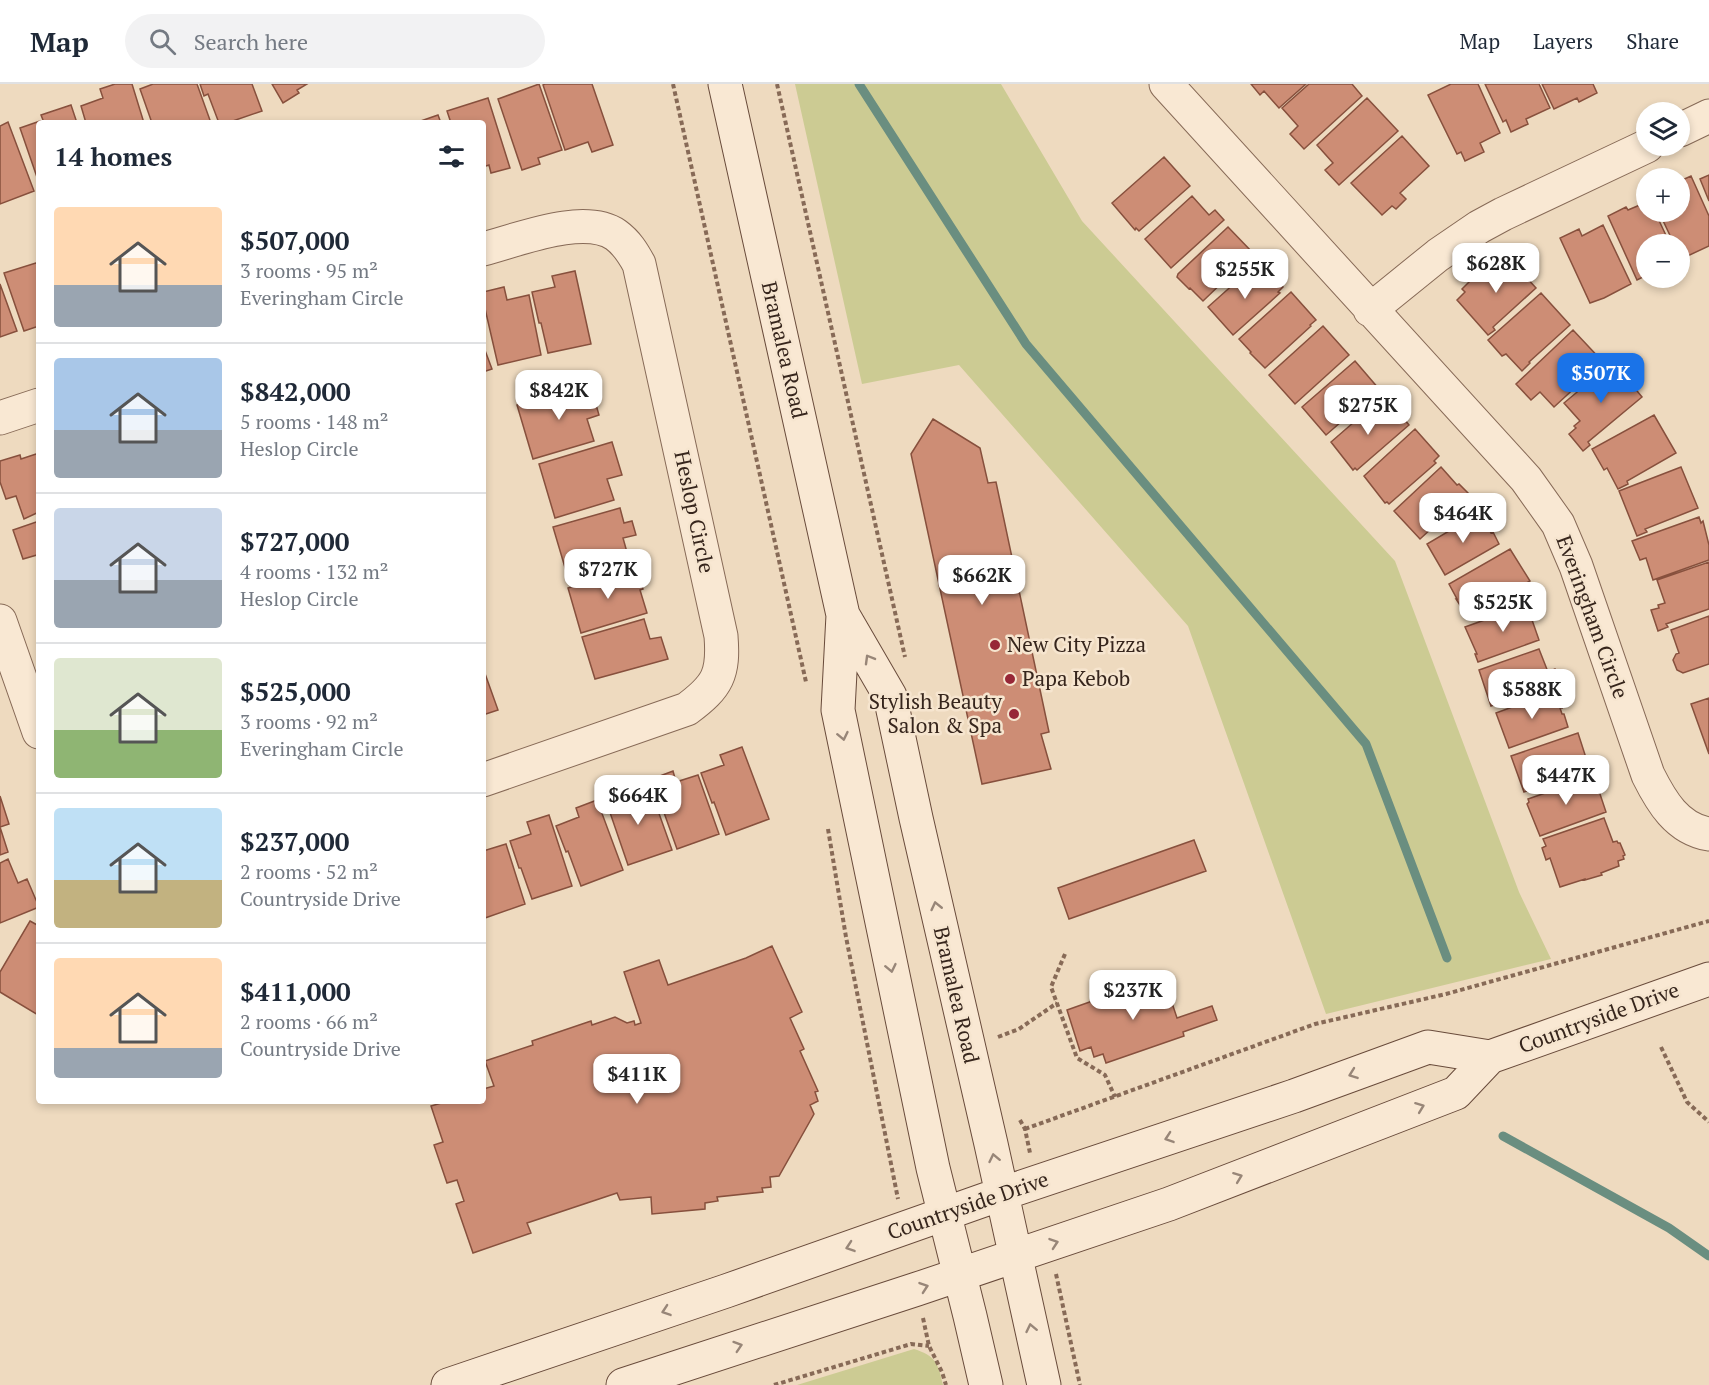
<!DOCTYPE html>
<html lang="en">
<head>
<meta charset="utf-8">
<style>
	body { margin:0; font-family:"PT Serif",serif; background:#f2f2f3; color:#1f2937; height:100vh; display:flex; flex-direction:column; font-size:22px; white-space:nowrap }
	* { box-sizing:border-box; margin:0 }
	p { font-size:20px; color:#747a83 }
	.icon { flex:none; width:33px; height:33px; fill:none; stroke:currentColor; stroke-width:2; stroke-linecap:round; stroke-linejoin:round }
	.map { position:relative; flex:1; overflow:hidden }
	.panel { position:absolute; left:36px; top:36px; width:450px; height:984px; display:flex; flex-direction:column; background:#fff; border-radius:6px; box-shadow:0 3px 9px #0003 }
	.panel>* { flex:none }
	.tools { position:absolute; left:1636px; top:18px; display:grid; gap:12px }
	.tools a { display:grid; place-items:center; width:54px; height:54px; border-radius:50%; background:#fff; box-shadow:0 3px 9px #0003; font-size:30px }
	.price { position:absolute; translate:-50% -51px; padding:0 14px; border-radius:12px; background:#fff; color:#222; font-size:20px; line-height:39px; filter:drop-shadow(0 2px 3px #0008) }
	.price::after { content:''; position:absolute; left:50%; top:36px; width:18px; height:14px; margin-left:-9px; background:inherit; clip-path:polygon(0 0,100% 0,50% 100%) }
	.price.current { background:#1a73e8; color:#fff }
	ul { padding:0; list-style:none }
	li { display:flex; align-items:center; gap:18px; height:150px; padding:0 18px }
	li+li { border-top:2px solid #e0e1e3 }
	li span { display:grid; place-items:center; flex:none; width:168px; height:120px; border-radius:6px; color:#555 }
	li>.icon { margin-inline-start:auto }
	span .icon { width:72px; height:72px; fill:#fffc; stroke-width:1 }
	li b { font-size:26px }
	h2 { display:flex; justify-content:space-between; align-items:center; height:72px; padding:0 18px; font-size:26px }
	header { display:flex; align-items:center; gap:36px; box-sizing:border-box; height:84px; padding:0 30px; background:#fff; border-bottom:2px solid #e0e1e3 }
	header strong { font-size:28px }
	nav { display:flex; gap:33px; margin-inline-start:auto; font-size:21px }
	.search { width:420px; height:54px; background:#f2f2f3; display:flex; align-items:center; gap:15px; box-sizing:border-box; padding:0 21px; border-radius:33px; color:#747a83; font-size:22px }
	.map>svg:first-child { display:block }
	.green { fill:#cccb93 }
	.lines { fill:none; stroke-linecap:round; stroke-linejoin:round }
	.stream { stroke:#6a8e80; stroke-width:9 }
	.building { fill:#cd8d75; stroke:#87503d; stroke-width:1.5 }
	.street-casing { stroke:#876a57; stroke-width:35 }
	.secondary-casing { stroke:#694b3b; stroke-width:35 }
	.path { stroke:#876a57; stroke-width:4; stroke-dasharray:4.5 3; stroke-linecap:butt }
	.street { stroke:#f9e8d3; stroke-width:33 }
	.secondary { stroke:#f9e8d3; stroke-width:33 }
	.oneway { stroke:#988678 }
	.poi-dot { fill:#972737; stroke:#f6e5cf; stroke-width:2 }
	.labels { text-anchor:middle; stroke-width:5; stroke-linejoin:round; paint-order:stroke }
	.street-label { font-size:21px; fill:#36251c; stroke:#f6e5cf }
	.poi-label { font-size:21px; fill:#36251c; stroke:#f6e5cf; text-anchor:start }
</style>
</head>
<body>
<header>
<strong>Map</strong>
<div class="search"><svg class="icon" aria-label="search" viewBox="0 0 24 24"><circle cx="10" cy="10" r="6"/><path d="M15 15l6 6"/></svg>Search here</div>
<nav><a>Map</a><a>Layers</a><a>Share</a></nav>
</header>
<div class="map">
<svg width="1709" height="1301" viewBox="0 0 1709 1301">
	<rect width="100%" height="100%" fill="#eedabf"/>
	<path class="green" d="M795,0H1001L1082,137L1395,477L1519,808L1551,875L1326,930L1188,542L959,281L862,300Z
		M914,1265C936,1272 938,1279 943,1301H797Z"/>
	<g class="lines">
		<path class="stream" d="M859,0L1026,260L1366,660L1447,874
			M1503,1052L1669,1144L1709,1172"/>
	</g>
	<path class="building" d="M115,0H132L144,39H86L81,22L103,14L100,5Z
		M153,0H197L211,39H152L140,5Z
		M200,0H252L262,27L227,39H219L208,10L204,12Z
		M272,0H307L297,6L299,9L283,19Z
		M539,0L562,66L538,74L540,80L522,86L498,15Z
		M545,0H592L613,61L592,68L588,58L565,66L543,1Z
		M1251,0H1306L1279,24L1264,7L1260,11Z
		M1309,0H1352L1362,12L1304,65L1290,50L1298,42L1282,24Z
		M1451,0H1478L1500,49L1480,59L1484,68L1465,77L1461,68L1457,70L1428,11Z
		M1485,0H1539L1550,24L1526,35L1528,40L1511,48L1506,36L1503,38Z
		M1542,0H1593L1597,9L1579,18L1577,14L1554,25Z
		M488,14L510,84L491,89L489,81L483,83V39H451L447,27Z
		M1367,14L1398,47L1339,101L1325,86L1333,79L1317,61Z
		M71,21L77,39H39V99L20,44L43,36L41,31Z
		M438,31L441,39H415Z
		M8,38L34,107L0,120V42Z
		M1402,52L1429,82L1400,109L1406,115L1396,125L1392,122L1382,131L1351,99Z
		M1164,73L1190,102L1139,147L1136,144L1135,146L1112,119Z
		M1709,91V117L1700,95Z
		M1691,92L1709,132V162L1681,175L1680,160H1674L1659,128H1680V97Z
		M1192,112L1209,131L1215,126L1224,136L1171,184L1145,155Z
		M1647,118V128H1655L1670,160H1647V191L1637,196L1608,132L1626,123L1628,126Z
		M1603,141L1631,200L1604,214L1590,219L1560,154L1579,145L1582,152Z
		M1228,143L1253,169L1203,217L1190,204L1189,205L1177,193L1178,190Z
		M1505,170L1536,204L1493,243L1495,246L1488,251L1457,216L1465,208L1462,205L1473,194L1476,197Z
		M39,178V242L24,247L4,189Z
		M1255,181L1264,191L1263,192L1269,199L1270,197L1271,199L1276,194L1283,203L1278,208L1280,209L1233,251L1208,223Z
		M575,187L591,260L548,269L541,239H539L532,208L555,203L552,192Z
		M0,200L17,247L0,253Z
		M504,203L507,216L529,211L541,271L498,281L483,216V208Z
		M1291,208L1316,236L1310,241L1311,242L1265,284L1250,269L1251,268L1239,255Z
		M1541,209L1570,241L1529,278L1530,279L1522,287L1506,270L1502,272L1488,256Z
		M1323,242L1349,271L1295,320L1269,291Z
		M1573,246L1603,278L1554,323L1540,308L1531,316L1516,300Z
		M483,261L492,285L483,288Z
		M1355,277L1379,305L1326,351L1302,323Z
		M1613,278L1642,313L1588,358L1590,361L1583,367L1569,350L1576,344L1574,342L1580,337L1564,319Z
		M590,300L599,331L587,335L594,357L533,375L517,321Z
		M1377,318L1393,334L1399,329L1409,341L1357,386L1355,384L1353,386L1331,358Z
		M1654,331L1676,369L1627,397L1628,400L1618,405L1607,384L1604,386L1592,365Z
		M933,335L980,364L988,399L996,398L1049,648L1041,650L1051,685L982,700L911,370Z
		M1415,345L1439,372L1434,377L1436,379L1389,420L1387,418L1385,419L1364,392Z
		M612,358L622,391L607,395L614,416L555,434L539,380Z
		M39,369V428L24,435L16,412L6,415L0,398V377L20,371L21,375Z
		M1441,383L1457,401L1459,400L1469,410L1420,455L1394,427Z
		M1681,383L1698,424L1645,445L1647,448L1637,452L1619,407Z
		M620,424L624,439L632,437L636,451L623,454L630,479L569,497L553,443Z
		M1481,428L1491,449L1493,448L1499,460L1445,491L1427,460Z
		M1699,433L1701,439L1703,437L1709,461V476L1653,496L1646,474L1640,476L1632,457Z
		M39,437V477L37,471L23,475L13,446Z
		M1510,465L1530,497L1467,532L1456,515H1457L1449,500Z
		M1709,478V525L1666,540L1668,543L1658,547L1651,526L1659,524L1658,521L1665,519L1657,496Z
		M637,484L643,505L640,506L647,529L581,549L568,504Z
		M1529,520L1534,531L1531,533L1539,556L1478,578L1475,570H1477L1465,543Z
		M1709,532V580L1683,589L1677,586L1673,576L1676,570L1679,569L1671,546Z
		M644,535L650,555L661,553L668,575L595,595L582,553Z
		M1539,565L1548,588L1555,585L1560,598L1491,622L1479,586Z
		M483,584L498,626L483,631Z
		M1556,607L1562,624H1560L1562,630H1564L1568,643L1509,664L1496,629Z
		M1709,614V670L1691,620Z
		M1578,649L1588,680L1581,682L1583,688L1524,708L1511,672Z
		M742,663L769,735L726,751L714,718L712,719L701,689L724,681L720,671Z
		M673,687L676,698L698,691L719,750L677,765L652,695Z
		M1594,692L1606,728L1540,752L1527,720L1529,718L1528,715Z
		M625,707L628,715L651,707L672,766L628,781L605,714Z
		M0,712L9,740L0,743L8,768L0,771Z
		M597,716L623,786L581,802L568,767L566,768L556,742L579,733L576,724Z
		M549,731L572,802L532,815L521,784H519L510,757L531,750L527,738Z
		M1604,734L1613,758L1617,757L1618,759H1620L1625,771L1623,772L1624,775L1618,777L1619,782L1601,789L1602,791L1585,796V795L1560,803L1550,774L1546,776L1542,764L1546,762L1543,755Z
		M1194,756L1206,787L1069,835L1058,804Z
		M506,760L525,820L485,834L483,829V767Z
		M8,775L18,799L27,795L39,823L0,839V779Z
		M30,837L39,842L38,931L0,908V888Z
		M772,862L802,928L790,934L804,965L800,967L818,1007L815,1008L818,1017L810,1021L814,1030L779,1092L770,1093L771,1103L762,1104L763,1108L717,1113L718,1117L705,1119V1125L652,1130L651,1113L620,1116L617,1109L527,1139L531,1149L473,1169L456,1120L464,1117L457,1096L447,1099L434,1061L443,1058L431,1022L448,1017H483V1005L494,1002L485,977L533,961L532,957L591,937L592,941L615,933L627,939L634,937L635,941L641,939L624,888L659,876L668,901L746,874Z
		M1163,892L1177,934L1212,922L1217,936L1183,948L1184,952L1106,979L1103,970L1094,973L1091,963L1080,967L1067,926Z"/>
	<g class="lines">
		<defs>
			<path id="street" d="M1166,0L1526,395L1558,440L1576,482L1648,691C1661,717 1677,745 1709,750
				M1680,46L1709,32
				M483,165C518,156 584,129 616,151C627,159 633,169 639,180L721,552C724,590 718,602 687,625L483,696
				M1370,226L1438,171L1479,143L1503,130L1647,62
				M0,334L39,321
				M0,537L39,648"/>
			<path id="secondary" d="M725,0L843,531L838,626L933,1084L970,1232L986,1301
				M843,531L890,612L916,734L991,1060L1044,1301
				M448,1301L726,1207L1001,1110L1294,1012L1428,963L1490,973
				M623,1301L917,1205L1169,1120L1456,1009L1490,973L1709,895"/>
		</defs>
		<use href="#street" class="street-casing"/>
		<use href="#secondary" class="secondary-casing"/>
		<path class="path" d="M673,0L806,598
			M777,0L905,573
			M828,745L846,853L898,1115
			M1065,870L1051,903L1077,974L1105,991L1115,1013
			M998,953L1019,945L1057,919
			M1661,963L1687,1018L1709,1038
			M1020,1036L1025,1045L1030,1069
			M1025,1045L1315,940L1446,910L1709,837
			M1056,1190L1080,1301
			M923,1234L929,1262L942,1288L946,1301
			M774,1301L911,1260L929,1262"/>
		<use href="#street" class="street"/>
		<use href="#secondary" class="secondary"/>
	</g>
	<defs><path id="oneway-chevron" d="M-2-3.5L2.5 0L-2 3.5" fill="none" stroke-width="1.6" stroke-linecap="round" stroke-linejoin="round" transform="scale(1.5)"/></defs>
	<g class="oneway">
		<use href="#oneway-chevron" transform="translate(869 575) rotate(-120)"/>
		<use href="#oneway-chevron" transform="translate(843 652) rotate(78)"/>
		<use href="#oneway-chevron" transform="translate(936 822) rotate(-103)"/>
		<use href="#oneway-chevron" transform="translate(891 884) rotate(78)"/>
		<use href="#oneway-chevron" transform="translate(1353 990) rotate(160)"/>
		<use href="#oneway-chevron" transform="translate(1420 1023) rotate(-21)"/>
		<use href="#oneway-chevron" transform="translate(1169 1054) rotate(161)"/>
		<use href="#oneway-chevron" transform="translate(994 1074) rotate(-102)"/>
		<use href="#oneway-chevron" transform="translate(1238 1093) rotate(-21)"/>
		<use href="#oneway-chevron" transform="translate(1054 1159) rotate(-19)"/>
		<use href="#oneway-chevron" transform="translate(850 1163) rotate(161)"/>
		<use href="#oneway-chevron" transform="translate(924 1203) rotate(-19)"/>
		<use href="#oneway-chevron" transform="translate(666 1227) rotate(161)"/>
		<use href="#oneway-chevron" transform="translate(1031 1244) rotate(-102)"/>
		<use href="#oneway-chevron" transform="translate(738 1262) rotate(-18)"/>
	</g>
	<g class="poi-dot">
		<circle cx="995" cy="561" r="6"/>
		<circle cx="1010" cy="595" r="6"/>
		<circle cx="1014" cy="630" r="6"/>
	</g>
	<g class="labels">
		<g class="street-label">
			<text transform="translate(784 266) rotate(77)" y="7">Bramalea Road</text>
			<text transform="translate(694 428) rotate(78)" y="7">Heslop Circle</text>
			<text transform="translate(1592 533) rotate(70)" y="7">Everingham Circle</text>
			<text transform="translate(956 911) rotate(77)" y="7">Bramalea Road</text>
			<text transform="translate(1599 934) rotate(-20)" y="7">Countryside Drive</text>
			<text transform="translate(968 1122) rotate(-19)" y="7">Countryside Drive</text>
		</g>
		<g class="poi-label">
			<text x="1007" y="568">New City Pizza</text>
			<text x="1022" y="602">Papa Kebob</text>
			<text x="1002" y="625" text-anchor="end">Stylish Beauty<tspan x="1002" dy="24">Salon &amp; Spa</tspan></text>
		</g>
	</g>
</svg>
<div class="tools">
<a><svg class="icon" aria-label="layers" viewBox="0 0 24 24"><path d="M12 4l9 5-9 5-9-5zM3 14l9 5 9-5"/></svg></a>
<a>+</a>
<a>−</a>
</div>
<b class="price" style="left:1496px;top:210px">$628K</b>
<b class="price" style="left:1245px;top:216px">$255K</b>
<b class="price current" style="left:1601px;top:320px">$507K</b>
<b class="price" style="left:559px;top:337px">$842K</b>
<b class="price" style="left:1368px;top:352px">$275K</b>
<b class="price" style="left:1463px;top:460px">$464K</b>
<b class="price" style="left:608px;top:516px">$727K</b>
<b class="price" style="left:982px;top:522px">$662K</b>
<b class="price" style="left:1503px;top:549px">$525K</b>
<b class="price" style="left:1532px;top:636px">$588K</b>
<b class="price" style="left:1566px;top:722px">$447K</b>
<b class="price" style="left:638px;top:742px">$664K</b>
<b class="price" style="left:1133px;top:937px">$237K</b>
<b class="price" style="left:637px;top:1021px">$411K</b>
<section class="panel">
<h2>14 homes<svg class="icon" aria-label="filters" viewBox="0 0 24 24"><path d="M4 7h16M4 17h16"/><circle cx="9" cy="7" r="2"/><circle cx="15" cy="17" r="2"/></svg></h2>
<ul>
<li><span style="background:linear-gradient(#ffd9b3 65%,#9aa5b1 0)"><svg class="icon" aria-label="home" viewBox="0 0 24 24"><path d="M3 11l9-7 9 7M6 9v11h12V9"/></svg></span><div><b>$507,000</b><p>3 rooms · 95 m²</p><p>Everingham Circle</p></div></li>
<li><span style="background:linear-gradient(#a9c7e8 60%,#9aa5b1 0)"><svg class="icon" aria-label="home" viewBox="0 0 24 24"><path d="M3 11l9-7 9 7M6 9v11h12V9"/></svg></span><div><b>$842,000</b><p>5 rooms · 148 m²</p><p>Heslop Circle</p></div></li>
<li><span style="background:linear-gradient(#c9d6e8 60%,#9aa5b1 0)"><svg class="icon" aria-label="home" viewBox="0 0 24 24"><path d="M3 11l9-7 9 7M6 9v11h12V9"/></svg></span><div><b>$727,000</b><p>4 rooms · 132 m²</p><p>Heslop Circle</p></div></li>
<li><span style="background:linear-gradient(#dfe7d0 60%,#8fb573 0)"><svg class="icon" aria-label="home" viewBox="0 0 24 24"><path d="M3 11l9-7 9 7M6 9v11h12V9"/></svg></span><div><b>$525,000</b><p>3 rooms · 92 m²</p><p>Everingham Circle</p></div></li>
<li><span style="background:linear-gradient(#bfe0f5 60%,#c2b280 0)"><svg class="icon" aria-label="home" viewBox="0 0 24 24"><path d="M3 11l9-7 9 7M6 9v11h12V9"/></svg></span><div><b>$237,000</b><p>2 rooms · 52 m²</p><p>Countryside Drive</p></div></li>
<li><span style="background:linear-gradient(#ffd9b3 75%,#9aa5b1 0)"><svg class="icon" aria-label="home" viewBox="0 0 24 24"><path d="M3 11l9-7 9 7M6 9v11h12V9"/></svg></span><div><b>$411,000</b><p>2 rooms · 66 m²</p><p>Countryside Drive</p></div></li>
</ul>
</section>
</div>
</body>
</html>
